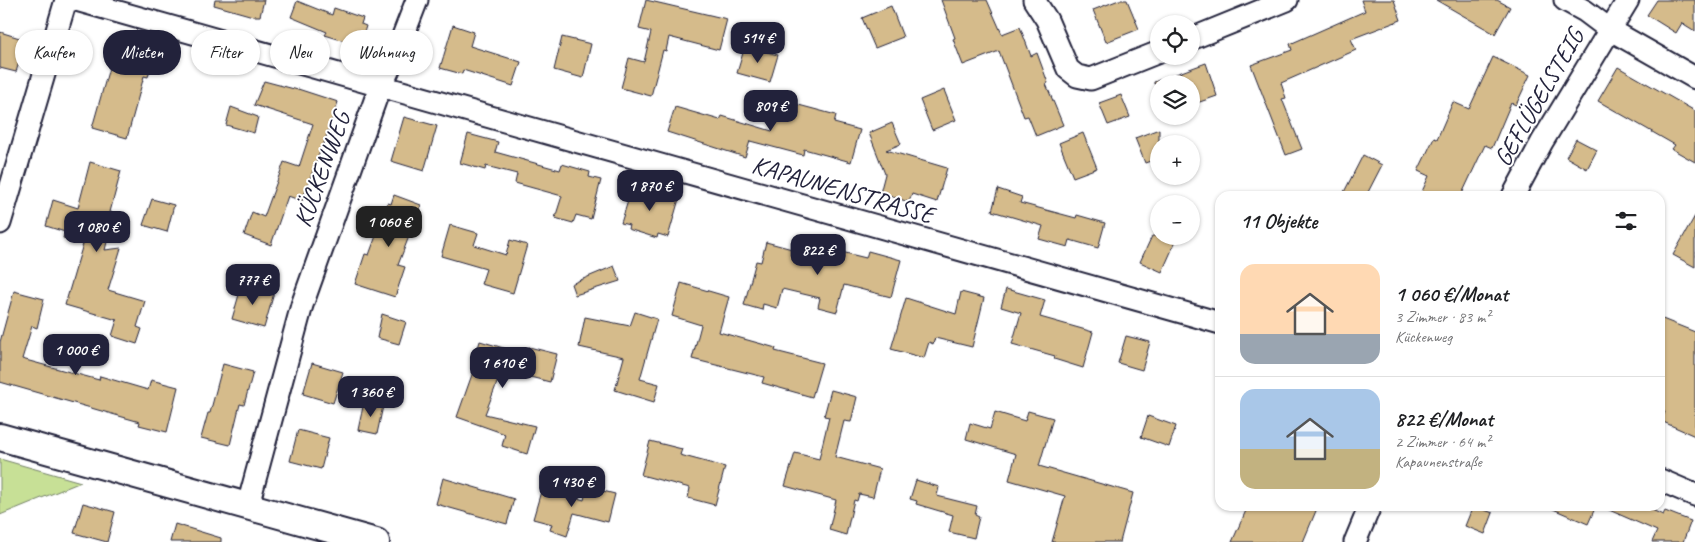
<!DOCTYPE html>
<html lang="de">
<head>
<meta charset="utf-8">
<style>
	body { margin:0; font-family:Caveat,sans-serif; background:#f2f2f2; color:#202124; height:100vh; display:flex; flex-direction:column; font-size:19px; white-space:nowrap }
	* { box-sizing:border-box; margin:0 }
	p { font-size:16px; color:#757577 }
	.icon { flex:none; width:28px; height:28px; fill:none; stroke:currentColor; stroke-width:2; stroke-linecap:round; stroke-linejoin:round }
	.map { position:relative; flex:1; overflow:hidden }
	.side { position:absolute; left:1215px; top:191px; width:450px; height:320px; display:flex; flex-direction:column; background:#fff; border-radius:15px; box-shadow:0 1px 4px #0004 }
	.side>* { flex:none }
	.hud { position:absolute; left:15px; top:30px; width:475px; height:45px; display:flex; gap:10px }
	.controls { position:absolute; left:1150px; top:15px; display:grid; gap:10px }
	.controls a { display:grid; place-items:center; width:50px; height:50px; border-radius:50%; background:#fff; box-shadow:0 1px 4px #0004; font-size:25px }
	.price { position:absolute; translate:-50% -42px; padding:0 11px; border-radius:10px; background:#22223b; color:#fff; font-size:16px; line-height:32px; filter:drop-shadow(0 1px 2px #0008) }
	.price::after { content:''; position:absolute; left:50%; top:30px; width:15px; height:11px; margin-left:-8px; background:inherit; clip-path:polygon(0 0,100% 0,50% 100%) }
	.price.active { background:#222; color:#fff }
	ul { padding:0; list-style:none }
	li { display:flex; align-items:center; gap:15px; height:125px; padding:0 25px }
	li+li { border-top:1px solid #e0e0e0 }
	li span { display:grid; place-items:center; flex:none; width:140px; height:100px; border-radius:15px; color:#555 }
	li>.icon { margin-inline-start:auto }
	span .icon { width:60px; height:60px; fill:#fffc; stroke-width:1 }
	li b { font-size:21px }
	h2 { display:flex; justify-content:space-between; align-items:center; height:60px; padding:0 25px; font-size:21px }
	.tag { padding:0 18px; border-radius:22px; background:#fff; box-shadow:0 1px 4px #0004; font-size:18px; line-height:45px }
	.tag.active { background:#22223b; color:#fff }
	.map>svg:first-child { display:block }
	.green { fill:#c7e096; stroke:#748168 }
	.building { fill:#d5bb8b; stroke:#22223b }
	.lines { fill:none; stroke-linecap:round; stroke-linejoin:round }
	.minor-casing { stroke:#22223b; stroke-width:25 }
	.tertiary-casing { stroke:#22223b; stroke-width:30 }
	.minor { stroke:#fff; stroke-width:21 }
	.tertiary { stroke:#fff; stroke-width:26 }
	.labels { text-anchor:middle; stroke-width:4; stroke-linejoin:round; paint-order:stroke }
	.street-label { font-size:25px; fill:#22223b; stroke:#fff }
</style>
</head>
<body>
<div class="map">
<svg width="1695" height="542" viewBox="0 0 1695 542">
	<rect width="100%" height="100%" fill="#fff"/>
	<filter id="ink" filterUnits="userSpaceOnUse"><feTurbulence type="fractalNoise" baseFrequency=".02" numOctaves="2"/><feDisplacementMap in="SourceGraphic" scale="10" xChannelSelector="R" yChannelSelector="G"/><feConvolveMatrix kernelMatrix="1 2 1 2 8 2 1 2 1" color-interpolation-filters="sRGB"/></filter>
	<g filter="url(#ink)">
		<path class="green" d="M0,459L81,482L0,515Z"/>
		<path class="building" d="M215,0H264L260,16H253L214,5Z
			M646,0L727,19L719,50L669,37L666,51L663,50L651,96L621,88L629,58L644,62L651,32L639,29Z
			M941,0H987L1002,34L1020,27L1031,56L1037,53L1048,83L1046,84L1063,125L1036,136L1028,116L1024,117L999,51L963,65L953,39L955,38Z
			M1119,0H1127L1139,29L1106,42L1093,10Z
			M1361,0H1394L1401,20L1351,39L1356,50L1281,83L1286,98L1282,99L1302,149L1286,155L1251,65L1292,50L1290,44L1365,11Z
			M1436,0H1497L1510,7L1495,34Z
			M1657,0H1695V31L1682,23L1676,33L1647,15Z
			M297,1L332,15L334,8L363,18L361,24L366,26L361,42L355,40L354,44L325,35L327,32L291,17Z
			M891,6L903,37L875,48L862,18Z
			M453,25L474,32L470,46L521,62L513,86L463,70L462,74L440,68Z
			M0,32L26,40L16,72L0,68Z
			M562,37L591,44L583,78L554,70Z
			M116,43L154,54L148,77L144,76L127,138L92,128Z
			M745,46L778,55L770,82L737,73Z
			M1493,57L1530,75L1516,105L1511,103L1492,148L1485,145L1461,196H1420L1429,176L1418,171L1434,138L1437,139L1453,102L1469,109Z
			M1206,63L1217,96L1191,105V84H1154V82Z
			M1618,67L1695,111V162L1672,149L1675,145L1598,101Z
			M264,81L298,90V89L338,102L323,146H322L302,201L288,196L271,245L244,235L252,212L264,217L284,162L299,167L313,124L254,105Z
			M944,90L956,120L932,130L920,100Z
			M1121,95L1130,117L1108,125L1099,103Z
			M780,100L836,115L834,123L860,130L851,162L804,149L803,155L750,141L745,157L667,132L675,107L720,120L722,116L772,131Z
			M231,107L258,117L254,133L226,125Z
			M404,117L437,126L424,171L391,161Z
			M892,123L901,144L886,150L947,168L937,202L912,194L909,202L880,193L885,174L869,133Z
			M1159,129V158L1145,163L1135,138Z
			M1083,133L1097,168L1073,177L1059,143Z
			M468,134L498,142L495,152L560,170L562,164L590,172L589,177L601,180L591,219L576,215L573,223L555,218L562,196L515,183L517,174L486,166L485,170L460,163Z
			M1576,139L1597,150L1587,169L1566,157Z
			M1363,155L1382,165L1366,196H1342Z
			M90,162L121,171L110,212L114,213L105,250L121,248L108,290L145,301L137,327L142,329L137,344L112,336L117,320L65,305L83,244L63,238L65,232L46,226L53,200L78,208Z
			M633,185L679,199L668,237L658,234L657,238L628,229L629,225L621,223Z
			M998,189L1022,197L1020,203L1076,218L1077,215L1105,223L1098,248L1070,240L1068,247L1039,239L1043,226L992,211Z
			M394,195L421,205L398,265L405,267L395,297L355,284L365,254L369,255L388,203L391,204Z
			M152,199L174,205L167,232L143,225Z
			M1695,216V267L1673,255Z
			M450,225L478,233L474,245L506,255L510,240L527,245L513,293L481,284L486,269L441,256Z
			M1152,236H1178L1162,272L1140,262Z
			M766,242L818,256L821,247L866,258L868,251L901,260L891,297L844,285L837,312L818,307L820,298L782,289L777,308L763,304L762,310L744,305L756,261L761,262Z
			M614,266L620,281L575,295L571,284Z
			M681,283L729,297L719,332L776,348L775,351L822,363L812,397L762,383L764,377L692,359L701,325L672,316Z
			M242,284L274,293L264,328L232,319Z
			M1006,289L1045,300L1040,317L1093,332L1083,368L1054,359L1055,356L1012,344L1021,313L1001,307Z
			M14,291L44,299L37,328L32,326L22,359L99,380L100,376L148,390L151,380L178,387L167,432L139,425L140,422L0,382V342Z
			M961,292L984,298L972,347L935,338L933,344L929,342L924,358L891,349L906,298L956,314Z
			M635,312L657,319L640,379L659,384L654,402L615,390L624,357L579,347L585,317L630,326Z
			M382,314L406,322L399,344L377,338Z
			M1660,318L1695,332V436L1661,421L1665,412L1660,409Z
			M1126,336L1150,342L1142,370L1118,363Z
			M480,341L527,355L529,347L557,354L550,382L502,370L485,414L535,426L527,454L502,446L505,434L457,417L474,369H472Z
			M312,363L343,372L333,403L303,394Z
			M223,364L253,372L244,405L240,404L230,445L201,438L208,413H210Z
			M831,390L857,397L851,422L844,421L835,457L880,469L873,497L859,494L857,501L854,500L846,535L829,530L836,500L785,486L795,453L819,459L829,417L824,416Z
			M364,402L383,406L377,434L358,430Z
			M1028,411L1053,418L1039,466L1133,493L1120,542H1052L1065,496L1009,480L1016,454L966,439L970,423L990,429L995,412L1025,421Z
			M1148,416L1176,426L1169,447L1141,437Z
			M298,430L329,438L321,469L290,461Z
			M650,441L682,449L680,455L725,467L715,505L688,498L690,488L641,475Z
			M443,478L514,499L507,524L436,504Z
			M916,480L939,487L937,496L977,506L975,515L979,517L974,538L949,532L953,515L916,504L917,501L910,499Z
			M587,487L615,494L608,522L574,513L567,536L550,530L552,524L533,519L542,488L584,500Z
			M83,503L115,512L107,542L74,533Z
			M1248,506H1318L1303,542H1232Z
			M1473,506L1493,513L1485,534L1465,526Z
			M1546,506H1596L1588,524Z
			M1600,506H1643L1663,515L1665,511L1691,521L1683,542H1652L1657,531Z
			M175,524L221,538V542H170Z"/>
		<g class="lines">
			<defs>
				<path id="minor" d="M76,0L1220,323
					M1034,0L1047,20L1068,69L1077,76L1091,79L1159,52
					M1565,0L1585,11L1609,29L1695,78
					M1191,39L1287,0
					M1513,196L1542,142L1628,0
					M0,223L66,0
					M1660,480L1695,495
					M248,505L302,305L377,95L396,54L417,0
					M1355,542L1370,506"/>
				<path id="tertiary" d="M0,437L376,542"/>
			</defs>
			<use href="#minor" class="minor-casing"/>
			<use href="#tertiary" class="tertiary-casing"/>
			<use href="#minor" class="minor"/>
			<use href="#tertiary" class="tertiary"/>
		</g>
	</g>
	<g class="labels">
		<g class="street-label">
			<text transform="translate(1538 97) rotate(-60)" y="9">GEFLÜGELSTEIG</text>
			<text transform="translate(321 169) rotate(-70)" y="9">KÜCKENWEG</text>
			<text transform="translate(843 189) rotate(16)" y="9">KAPAUNENSTRASSE</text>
		</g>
	</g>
</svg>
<div class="controls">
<a><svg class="icon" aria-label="locate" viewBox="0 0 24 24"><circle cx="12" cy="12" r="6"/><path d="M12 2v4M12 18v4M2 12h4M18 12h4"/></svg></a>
<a><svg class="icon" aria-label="layers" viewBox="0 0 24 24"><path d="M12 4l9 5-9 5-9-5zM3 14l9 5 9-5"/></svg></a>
<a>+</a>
<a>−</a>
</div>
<b class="price" style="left:758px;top:64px">514 €</b>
<b class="price" style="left:771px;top:132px">809 €</b>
<b class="price" style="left:650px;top:212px">1 870 €</b>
<b class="price active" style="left:389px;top:248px">1 060 €</b>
<b class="price" style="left:97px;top:253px">1 080 €</b>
<b class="price" style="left:818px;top:276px">822 €</b>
<b class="price" style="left:253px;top:306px">777 €</b>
<b class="price" style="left:76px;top:376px">1 000 €</b>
<b class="price" style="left:503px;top:389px">1 610 €</b>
<b class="price" style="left:371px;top:418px">1 360 €</b>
<b class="price" style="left:572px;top:508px">1 430 €</b>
<div class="hud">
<a class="tag">Kaufen</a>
<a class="tag active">Mieten</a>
<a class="tag">Filter</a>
<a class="tag">Neu</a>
<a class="tag">Wohnung</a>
</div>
<section class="side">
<h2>11 Objekte<svg class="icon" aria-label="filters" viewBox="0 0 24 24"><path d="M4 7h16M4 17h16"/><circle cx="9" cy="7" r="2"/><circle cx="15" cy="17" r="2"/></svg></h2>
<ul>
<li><span style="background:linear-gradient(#ffd9b3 70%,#9aa5b1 0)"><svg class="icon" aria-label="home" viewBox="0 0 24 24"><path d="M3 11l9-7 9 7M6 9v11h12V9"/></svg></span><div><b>1 060 €/Monat</b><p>3 Zimmer · 83 m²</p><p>Kückenweg</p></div></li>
<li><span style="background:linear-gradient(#a9c7e8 60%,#c2b280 0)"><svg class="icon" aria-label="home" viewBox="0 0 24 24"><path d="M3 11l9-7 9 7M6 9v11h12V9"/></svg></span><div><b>822 €/Monat</b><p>2 Zimmer · 64 m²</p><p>Kapaunenstraße</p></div></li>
</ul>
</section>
</div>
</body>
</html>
